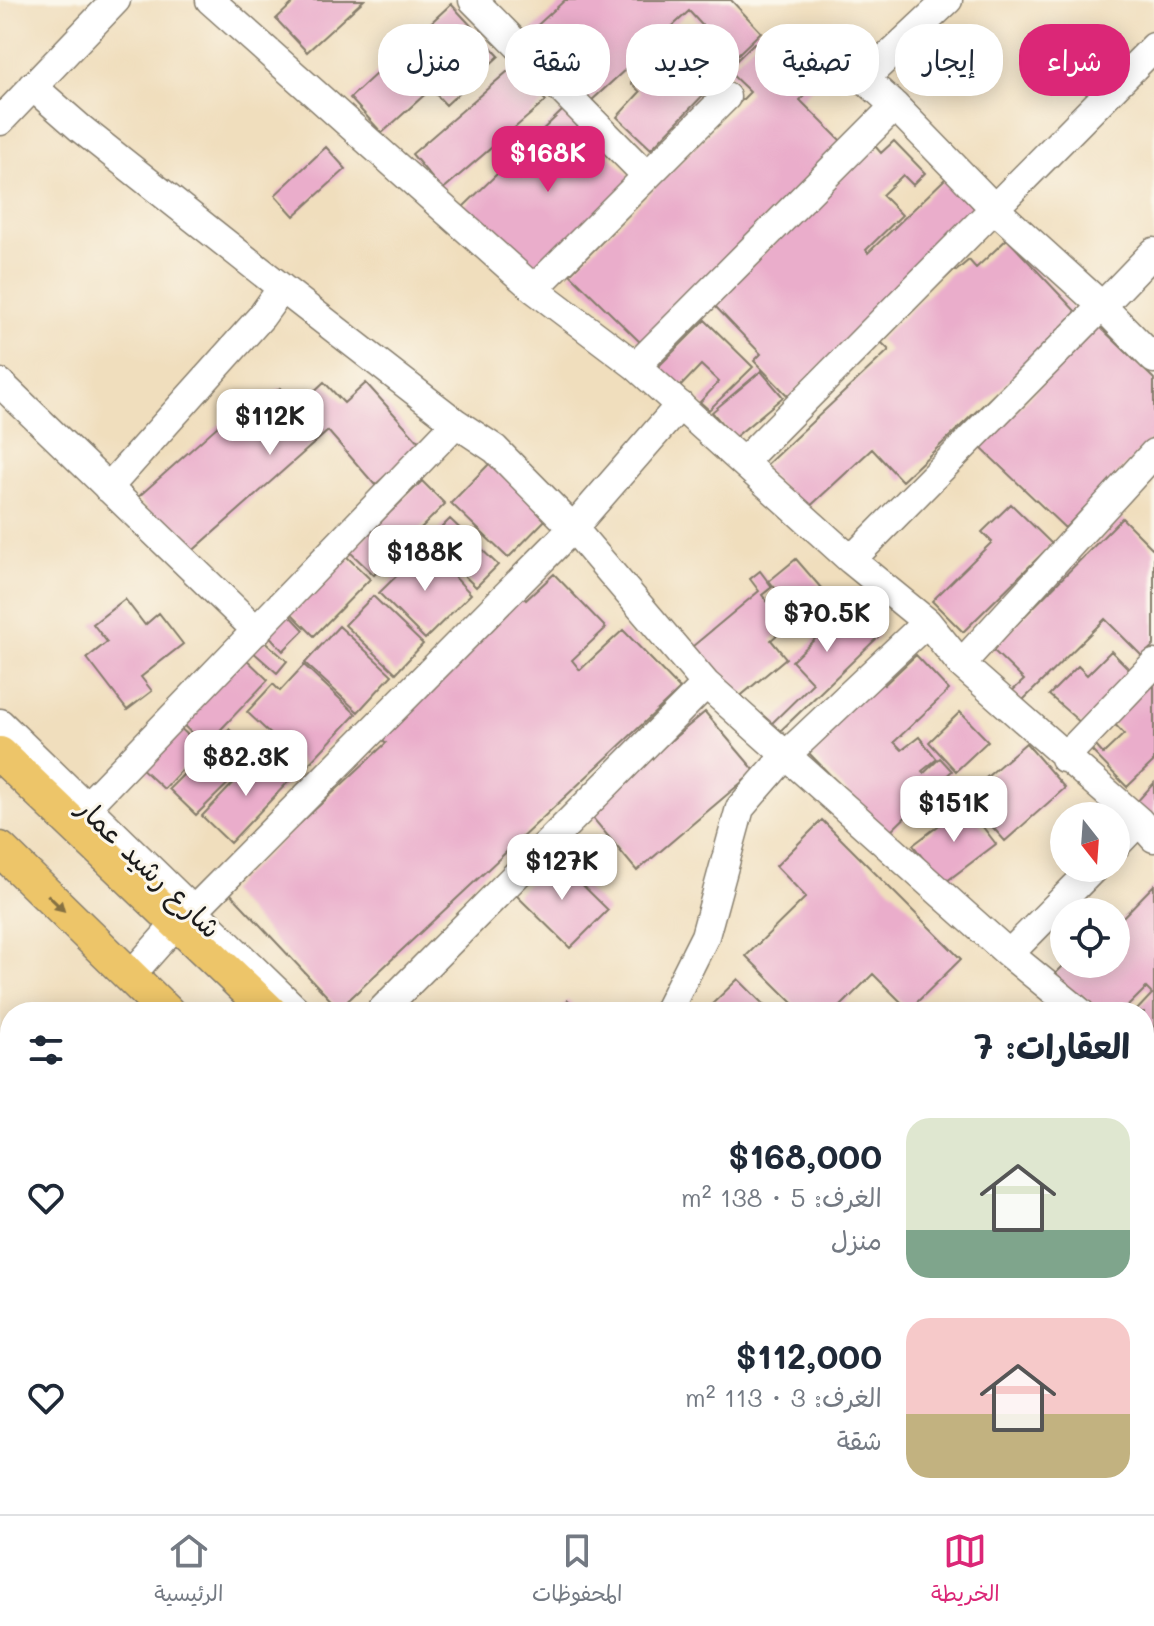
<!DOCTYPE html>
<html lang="ar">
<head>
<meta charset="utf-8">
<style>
	body { margin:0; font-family:Mali,"Playpen Sans Arabic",sans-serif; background:#f6f6f7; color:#1f2937; direction:rtl; height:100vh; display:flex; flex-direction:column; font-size:30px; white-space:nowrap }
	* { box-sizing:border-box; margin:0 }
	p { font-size:26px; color:#747a83 }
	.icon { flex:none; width:44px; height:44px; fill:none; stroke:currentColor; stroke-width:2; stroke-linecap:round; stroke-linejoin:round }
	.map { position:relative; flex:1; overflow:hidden; direction:ltr }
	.side { position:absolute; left:0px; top:1002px; width:1154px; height:512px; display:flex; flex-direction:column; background:#fff; border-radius:32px 32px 0 0; box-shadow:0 4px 20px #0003; direction:rtl }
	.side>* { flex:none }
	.banner { position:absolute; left:24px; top:24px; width:1106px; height:72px; direction:rtl; display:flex; gap:16px }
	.needle { width:52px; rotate:163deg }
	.tools { position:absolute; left:1050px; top:802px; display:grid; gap:16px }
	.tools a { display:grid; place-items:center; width:80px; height:80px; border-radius:50%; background:#fff; box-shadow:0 4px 20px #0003; font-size:40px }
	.price { position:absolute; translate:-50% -68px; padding:0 18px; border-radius:16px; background:#fff; color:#222; font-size:26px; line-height:52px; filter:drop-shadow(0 2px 4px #0008) }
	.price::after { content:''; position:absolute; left:50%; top:48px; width:24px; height:18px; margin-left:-12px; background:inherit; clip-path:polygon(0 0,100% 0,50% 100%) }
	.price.active { background:#db2777; color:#fff }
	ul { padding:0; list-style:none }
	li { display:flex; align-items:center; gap:24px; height:200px; padding:0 24px }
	li span { display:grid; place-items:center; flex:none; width:224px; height:160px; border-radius:24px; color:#555 }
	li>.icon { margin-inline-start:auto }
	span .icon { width:96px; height:96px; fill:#fffc; stroke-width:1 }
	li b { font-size:34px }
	h2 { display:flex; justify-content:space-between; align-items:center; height:96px; padding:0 24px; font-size:34px }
	.tag { padding:0 28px; border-radius:32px; background:#fff; box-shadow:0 4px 20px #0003; font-size:28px; line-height:72px }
	.tag.active { background:#db2777; color:#fff }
	.tabs { display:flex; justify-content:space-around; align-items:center; height:112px; border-top:2px solid #e0e1e3; background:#fff; font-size:22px; color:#747a83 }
	.tabs a { display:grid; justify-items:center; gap:4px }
	.tabs .active { color:#db2777 }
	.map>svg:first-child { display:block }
	.building { fill:#eaadcb }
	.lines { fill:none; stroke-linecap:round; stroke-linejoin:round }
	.minor-casing { stroke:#867d6c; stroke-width:31 }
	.major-casing { stroke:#867d6c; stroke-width:37 }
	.minor { stroke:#fff; stroke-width:28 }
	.major { stroke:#edc569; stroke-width:34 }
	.oneway { fill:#847042 }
	.labels { text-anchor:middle; stroke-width:6; stroke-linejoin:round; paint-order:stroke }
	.street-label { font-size:28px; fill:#1c1c1c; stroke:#fbf7ec }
</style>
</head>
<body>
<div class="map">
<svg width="1154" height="1514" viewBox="0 0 1154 1514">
	<rect width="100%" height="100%" fill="#fbf7ec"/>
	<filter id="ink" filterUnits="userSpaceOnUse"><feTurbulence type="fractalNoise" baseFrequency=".0125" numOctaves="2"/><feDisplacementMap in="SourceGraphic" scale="16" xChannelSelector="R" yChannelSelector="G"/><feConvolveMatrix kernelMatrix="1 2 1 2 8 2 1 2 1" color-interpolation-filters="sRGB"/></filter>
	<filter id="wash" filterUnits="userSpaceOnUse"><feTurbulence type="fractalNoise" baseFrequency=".006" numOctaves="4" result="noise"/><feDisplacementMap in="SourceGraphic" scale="32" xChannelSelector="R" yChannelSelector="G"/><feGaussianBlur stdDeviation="1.8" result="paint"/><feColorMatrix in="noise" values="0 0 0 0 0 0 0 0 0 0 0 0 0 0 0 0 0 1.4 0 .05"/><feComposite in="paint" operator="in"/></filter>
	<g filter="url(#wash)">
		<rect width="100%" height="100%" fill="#f0debd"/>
		<g id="blocks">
			<path class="building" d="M296,0H364L307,52L276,19Z
				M565,0H731L761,32L733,59L689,11L590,102L566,76L568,73L530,32Z
				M451,4L499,56L446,105L431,89L382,133L350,98Z
				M799,35L832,67L800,100L842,142L642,344L570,274L750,92L727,70L754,43L773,61Z
				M667,46L710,88L651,149L617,117L640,92L631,83Z
				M515,65L546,101L442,190L412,154Z
				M564,109L634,181L533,279L463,207Z
				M894,141L925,173L913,185L903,175L882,195L902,215L866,250L868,253L946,178L979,213L789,397L754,361L761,354L712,303L875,146L881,153Z
				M326,147L346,169L294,216L275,195Z
				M1007,239L1079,315L902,481L872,449L805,511L763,468L889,350L879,340L954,270L956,271L969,260L976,268Z
				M705,320L753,367L709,410L700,402L719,382L701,365L679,388L658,367Z
				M1098,325L1154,379V436L1065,528L981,448Z
				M761,371L783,397L734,438L712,412Z
				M324,382L344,403L366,383L421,444L375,485L328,431L188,555L137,498L247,400L256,409L280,388L303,414L315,404L308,397Z
				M493,460L551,514L508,558L451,503Z
				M422,481L445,504L374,575L350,552Z
				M1011,504L1052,544L963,632L932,601L992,542L982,532Z
				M1122,518L1154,550V645L1142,656L1105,619L1021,702L1011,692L1024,680L992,649Z
				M450,519L498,565L476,587L428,541Z
				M426,547L471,594L425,639L379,593Z
				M346,556L370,579L314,636L291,613Z
				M796,559L828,596L786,631L784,629L771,640L786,658L732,703L687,651L759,591L750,579L760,571L772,587L762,595L770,605L782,596L769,581Z
				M554,574L606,628L572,660L580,670L623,630L680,689L339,1009L228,891L386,743L374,731L520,594L526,600Z
				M837,595L878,637L774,737L766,729L813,683L792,661L819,635L807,624Z
				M373,596L423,644L396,673L345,625Z
				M125,599L145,625L159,613L183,644L141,677L152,691L127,710L87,658L107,642L93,624Z
				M287,612L304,630L283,651L266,632Z
				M339,626L392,675L358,712L305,663Z
				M262,639L287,661L277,673L252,651Z
				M1111,651L1134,674L1083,725L1049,695L1078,666L1087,675Z
				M241,654L268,680L205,746L178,720Z
				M916,655L949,690L894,742L902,750L919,737L937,759L922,771L924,773L940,758L952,771L929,792L923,786L917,792L924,799L888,834L804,748L876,677L884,685Z
				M304,665L356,714L306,767L247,712L273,684L280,691Z
				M1154,675V761L1127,787L1091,750L1096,746L1103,754L1124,734L1109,718Z
				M705,712L755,771L637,871L587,811Z
				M960,712L988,741L956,771L929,742Z
				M176,724L202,748L164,789L138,765Z
				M229,729L256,756L196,815L169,789Z
				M1026,743L1065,788L1005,841L965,796Z
				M262,753L290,780L230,843L202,816Z
				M1154,783V821L1135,804Z
				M966,805L996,844L943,884L913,845Z
				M822,820L961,959L909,1010L873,974L835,1012H802L746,956L806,897L776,866Z
				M554,857L608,910L570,948L516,895Z
				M1154,885V1057L1144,1047V1012H1135L1152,994L1146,988L1122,1012H1100L1082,995L1076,1001L1051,978L1065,964H1116V924Z
				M1064,932V953L1054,943Z
				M738,979L766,1007L761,1012H707L706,1010Z
				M568,1000L581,1012H556Z
				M810,1504H964L952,1514H819Z
				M1034,1504H1070L1060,1514H1044Z"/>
		</g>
	</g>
	<g filter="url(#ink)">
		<use href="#blocks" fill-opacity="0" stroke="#867d6c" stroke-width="2"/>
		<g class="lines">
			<defs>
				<path id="minor" d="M210,0L534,289L636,366L851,560L927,622L961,664L1139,821L1154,838
					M473,0L647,176
					M829,47L895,106L995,209L1102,306L851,560
					M864,79L948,0
					M32,86L80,128L282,288L261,317L108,488
					M0,121L116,0
					M1154,252L1102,306L1154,359
					M282,288L456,423L495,449L573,528L706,684L1009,954L1080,1012
					M534,289L726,97
					M636,366L895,106
					M0,383L257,631
					M744,461L1154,47
					M961,664L1154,453
					M0,723L298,1012
					M1064,758L1154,664
					M86,807L456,423
					M1116,845L1139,821
					M1009,954L1094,868
					M130,976L177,923L193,911L573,528L680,405
					M380,1012L706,684
					M667,1012L705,936L740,808L785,756L927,622
					M1144,1084L1154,1095
					M1144,1140L1154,1128
					M0,1173L10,1183
					M1144,1502L1154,1511
					M717,1514L724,1504
					M763,1514L768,1504
					M966,1514L975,1504"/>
				<path id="major" d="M0,754L270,1012
					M0,849L167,1012
					M685,1504L695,1514
					M784,1504L794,1514"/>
			</defs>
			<use href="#minor" class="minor-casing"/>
			<use href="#major" class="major-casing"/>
			<use href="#minor" class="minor"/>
			<use href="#major" class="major"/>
		</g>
		<defs><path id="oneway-solid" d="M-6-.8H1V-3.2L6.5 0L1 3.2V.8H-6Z" transform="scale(2)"/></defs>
		<use class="oneway" href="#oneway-solid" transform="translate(56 903) rotate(44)"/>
	</g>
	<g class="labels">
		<g class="street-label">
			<text transform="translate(149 868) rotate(44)" y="10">شارع رشيد عمار</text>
		</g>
	</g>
</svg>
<div class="tools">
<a><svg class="needle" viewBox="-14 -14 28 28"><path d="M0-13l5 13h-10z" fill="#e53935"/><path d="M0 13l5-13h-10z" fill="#747a83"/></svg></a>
<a><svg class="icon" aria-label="locate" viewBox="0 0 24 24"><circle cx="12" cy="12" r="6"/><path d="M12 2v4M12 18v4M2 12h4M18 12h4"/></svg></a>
</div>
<b class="price active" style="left:548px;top:194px">$168K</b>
<b class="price" style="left:270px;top:457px">$112K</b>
<b class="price" style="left:425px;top:593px">$188K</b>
<b class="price" style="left:827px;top:654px">$70.5K</b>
<b class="price" style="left:246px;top:798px">$82.3K</b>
<b class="price" style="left:954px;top:844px">$151K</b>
<b class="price" style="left:562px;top:902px">$127K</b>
<div class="banner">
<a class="tag active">شراء</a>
<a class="tag">إيجار</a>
<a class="tag">تصفية</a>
<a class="tag">جديد</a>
<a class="tag">شقة</a>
<a class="tag">منزل</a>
</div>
<section class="side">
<h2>العقارات: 7<svg class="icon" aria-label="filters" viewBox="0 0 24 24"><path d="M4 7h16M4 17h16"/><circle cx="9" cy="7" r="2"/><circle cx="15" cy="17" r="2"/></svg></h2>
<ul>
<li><span style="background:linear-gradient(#dfe7d0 70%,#7fa58c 0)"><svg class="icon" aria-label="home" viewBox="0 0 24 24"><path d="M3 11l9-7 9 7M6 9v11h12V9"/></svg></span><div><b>$168,000</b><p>الغرف: 5 · 138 m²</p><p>منزل</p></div><svg class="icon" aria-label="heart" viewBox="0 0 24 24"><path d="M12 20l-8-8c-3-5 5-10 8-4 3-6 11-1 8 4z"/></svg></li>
<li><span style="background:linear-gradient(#f6c9c9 60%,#c2b280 0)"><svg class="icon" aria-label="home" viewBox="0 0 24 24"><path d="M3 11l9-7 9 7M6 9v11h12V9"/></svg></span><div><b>$112,000</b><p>الغرف: 3 · 113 m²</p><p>شقة</p></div><svg class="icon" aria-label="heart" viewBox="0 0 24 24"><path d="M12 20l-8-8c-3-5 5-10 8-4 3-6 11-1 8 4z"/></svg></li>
</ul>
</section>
</div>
<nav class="tabs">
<a class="active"><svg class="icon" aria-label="map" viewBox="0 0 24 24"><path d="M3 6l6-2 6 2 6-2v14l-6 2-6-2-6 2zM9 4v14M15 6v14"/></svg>الخريطة</a>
<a><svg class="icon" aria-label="saved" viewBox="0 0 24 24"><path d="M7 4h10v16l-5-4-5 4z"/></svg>المحفوظات</a>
<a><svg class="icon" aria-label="home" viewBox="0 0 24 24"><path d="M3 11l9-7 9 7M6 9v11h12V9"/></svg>الرئيسية</a>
</nav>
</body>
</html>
